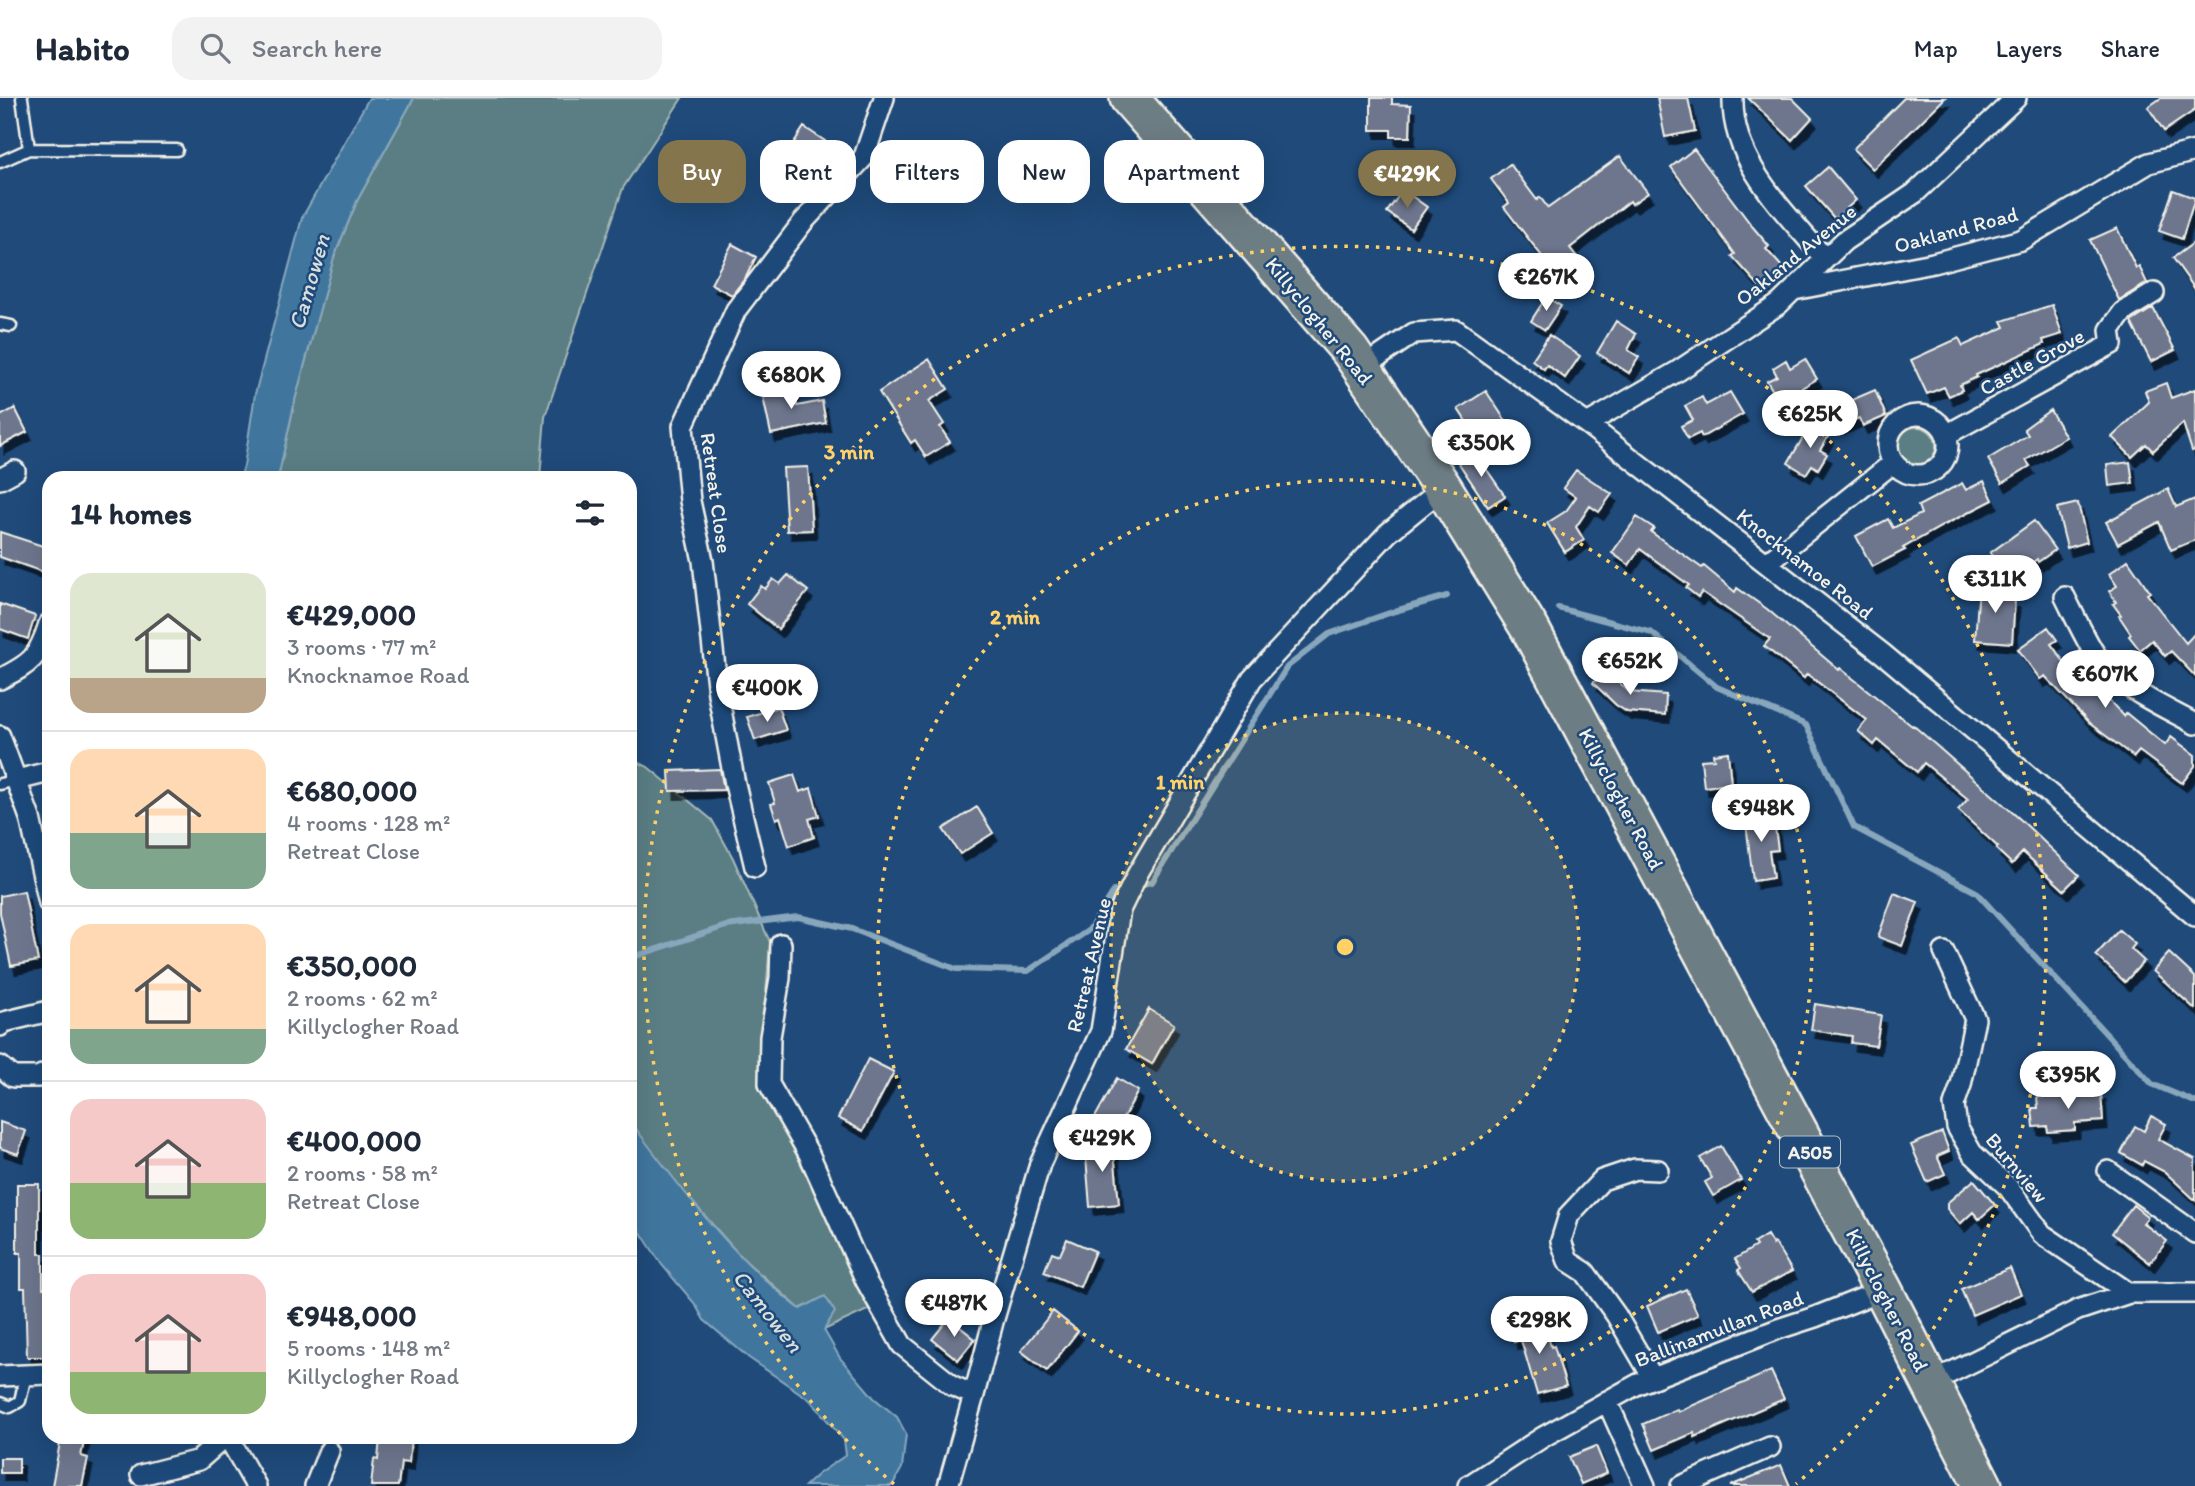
<!DOCTYPE html>
<html lang="en">
<head>
<meta charset="utf-8">
<style>
	body { margin:0; font-family:Itim,sans-serif; background:#f2f2f3; color:#1f2937; height:100vh; display:flex; flex-direction:column; font-size:26px; white-space:nowrap }
	* { box-sizing:border-box; margin:0 }
	p { font-size:23px; color:#747a83 }
	.icon { flex:none; width:38px; height:38px; fill:none; stroke:currentColor; stroke-width:2; stroke-linecap:round; stroke-linejoin:round }
	.map { position:relative; flex:1; overflow:hidden }
	.sheet { position:absolute; left:42px; top:373px; width:595px; height:973px; display:flex; flex-direction:column; background:#fff; border-radius:21px; box-shadow:0 7px 28px #0002 }
	.sheet>* { flex:none }
	.guide { position:absolute; left:658px; top:42px; width:665px; height:63px; display:flex; gap:14px }
	.price { position:absolute; translate:-50% -60px; padding:0 16px; border-radius:24px; background:#fff; color:#222; font-size:23px; line-height:46px; filter:drop-shadow(0 2px 4px #0008) }
	.price::after { content:''; position:absolute; left:50%; top:42px; width:21px; height:16px; margin-left:-10px; background:inherit; clip-path:polygon(0 0,100% 0,50% 100%) }
	.price.current { background:#84754c; color:#fff }
	ul { padding:0; list-style:none }
	li { display:flex; align-items:center; gap:21px; height:175px; padding:0 28px }
	li+li { border-top:2px solid #e0e1e3 }
	li span { display:grid; place-items:center; flex:none; width:196px; height:140px; border-radius:21px; color:#555 }
	li>.icon { margin-inline-start:auto }
	span .icon { width:84px; height:84px; fill:#fffc; stroke-width:1 }
	li b { font-size:30px }
	h2 { display:flex; justify-content:space-between; align-items:center; height:84px; padding:0 28px; font-size:30px }
	.chip { padding:0 24px; border-radius:21px; background:#fff; box-shadow:0 7px 28px #0002; font-size:24px; line-height:63px }
	.chip.current { background:#84754c; color:#fff }
	header { display:flex; align-items:center; gap:42px; box-sizing:border-box; height:98px; padding:0 35px; background:#fff; border-bottom:2px solid #e0e1e3 }
	header strong { font-size:33px }
	nav { display:flex; gap:38px; margin-inline-start:auto; font-size:24px }
	.search { width:490px; height:63px; background:#f2f2f3; display:flex; align-items:center; gap:18px; box-sizing:border-box; padding:0 24px; border-radius:21px; color:#747a83; font-size:26px }
	.map>svg:first-child { display:block }
	.green { fill:#5a7e84; stroke:#a7b8b6; stroke-width:2 }
	.water { fill:#41769e; stroke:#89a7bc; stroke-width:2 }
	.lines { fill:none; stroke-linecap:round; stroke-linejoin:round }
	.stream { stroke:#89a7bc; stroke-width:6 }
	.building { fill:#6d768d; stroke:#f4f1e8; stroke-width:2; filter:url(#shadow) }
	.lane-casing { stroke:#f4f1e8; stroke-width:15 }
	.street-casing { stroke:#f4f1e8; stroke-width:24 }
	.highway-casing { stroke:#f4f1e8; stroke-width:42 }
	.lane { stroke:#1f4a7a; stroke-width:10 }
	.street { stroke:#1f4a7a; stroke-width:19 }
	.highway { stroke:#6d7d84; stroke-width:37 }
	.ring { fill:none; stroke:#ffd166; stroke-width:3.5; stroke-dasharray:3.5 7 }
	.labels { text-anchor:middle; stroke-width:5; stroke-linejoin:round; paint-order:stroke }
	.shield { fill:#1f4a7a; stroke:#b4bfc7; stroke-width:2 }
	.shield-label { font-size:19px; font-weight:bold; fill:#f4f1e8 }
	.street-label { font-size:21px; fill:#f4f1e8; stroke:#1f4a7a }
	.water-label { font-size:23px; font-style:italic; fill:#d9dfdd; stroke:#1f4a7a }
	.centre { fill:#ffd166; stroke:#1f4a7a; stroke-width:3.5 }
	.ring-label { font-size:21px; text-anchor:middle; font-weight:bold; fill:#ffd166; stroke:#1f4a7a; stroke-width:5; stroke-linejoin:round; paint-order:stroke }
</style>
</head>
<body>
<header>
<strong>Habito</strong>
<div class="search"><svg class="icon" aria-label="search" viewBox="0 0 24 24"><circle cx="10" cy="10" r="6"/><path d="M15 15l6 6"/></svg>Search here</div>
<nav><a>Map</a><a>Layers</a><a>Share</a></nav>
</header>
<div class="map">
<svg width="2195" height="1388" viewBox="0 0 2195 1388">
	<defs>
		<filter id="shadow"><feDropShadow dx="4.5" dy="8" stdDeviation="0" flood-color="#0009"/></filter>
	</defs>
	<rect width="100%" height="100%" fill="#1f4a7a"/>
	<filter id="ink" filterUnits="userSpaceOnUse"><feTurbulence type="fractalNoise" baseFrequency=".0143" numOctaves="2"/><feDisplacementMap in="SourceGraphic" scale="14" xChannelSelector="R" yChannelSelector="G"/><feConvolveMatrix kernelMatrix="1 2 1 2 8 2 1 2 1" color-interpolation-filters="sRGB"/></filter>
	<g filter="url(#ink)">
		<path class="green" d="M414,0H682L623,90L545,319L540,380H278L295,302L334,159L357,103Z
			M1898 348a19 19 0 1 1 38 0a19 19 0 1 1-38 0Z
			M630,660L648,669L712,722L733,760L770,844L762,947L763,989L872,1210L824,1232L825,1199L800,1211L741,1159L675,1084L630,1023Z"/>
		<path class="water" d="M369,0H414L357,103L334,159L295,302L278,380H240L244,368L255,296L302,120Z
			M630,1023C680,1090 733,1160 800,1211L825,1198L835,1214L824,1232L840,1260L874,1300L897,1319L906,1336L902,1370L892,1388H805L818,1376L846,1357L844,1342L810,1302L749,1260L704,1222L695,1206L662,1167L630,1118Z"/>
		<g class="lines">
			<path class="stream" d="M1558,510L1652,535L1717,589L1806,627L1854,729L1976,794L2152,986L2195,1004
				M1137,787L1152,784L1287,569L1329,536L1395,513L1447,498
				M630,860L726,828L798,819L852,831L956,871L1028,873L1089,832L1114,793L1126,790"/>
		</g>
		<path class="building" d="M1371,0H1392V6L1411,7L1410,39H1391V32H1371Z
			M1657,0H1688L1695,33L1665,39Z
			M1748,0H1792L1812,20L1792,42Z
			M1904,0H1945L1873,71L1853,51Z
			M2161,0H2195V12L2164,33L2148,9Z
			M804,29L825,43L814,60L829,70L818,87L802,76L792,91L772,78Z
			M1694,51L1752,128L1769,148L1766,151L1783,170L1761,190L1732,158L1735,156L1671,69Z
			M1620,58L1648,95L1632,106L1630,103L1570,150L1580,163L1558,179L1504,109L1509,105L1491,81L1510,66L1537,102L1540,99L1548,110Z
			M1828,69L1856,102L1835,121L1806,88Z
			M2173,92L2195,100L2182,141L2159,133Z
			M1400,96L1407,101L1410,97L1427,109L1411,131L1387,114Z
			M2117,130L2136,170L2139,168L2147,185L2119,202L2090,142Z
			M2195,144V191L2173,160Z
			M732,146L756,159L746,179L732,197L711,186Z
			M1546,199L1561,208L1545,232L1531,223Z
			M2052,207L2062,236L2043,242L2044,246L1976,277L1977,279L1960,287L1962,292L1949,298L1944,289L1927,296L1911,262L1959,240L1963,248L2005,229L2002,223Z
			M2153,210L2175,252L2151,264L2131,224Z
			M1616,223L1636,236L1628,252L1639,259L1629,275L1597,255Z
			M1549,237L1580,258L1565,280L1547,267L1544,271L1532,262Z
			M929,261L948,291L929,303L944,326L940,329L950,344L926,359L915,342L911,345L879,294Z
			M1805,261L1817,281L1779,303L1767,283L1777,278L1773,270L1786,262L1790,270Z
			M2166,285L2171,300L2195,291V352L2192,353L2183,325L2153,353L2146,346L2132,359L2112,339L2149,304L2145,293Z
			M792,287L797,308L822,303L826,325L771,336L762,294Z
			M1875,292L1886,318L1863,328L1859,320L1841,328L1833,310Z
			M1486,293L1515,337L1487,355L1458,311Z
			M1730,294L1743,316L1702,339L1700,335L1688,341L1681,328L1693,322L1685,308L1702,299L1706,307Z
			M15,310L27,334L0,348V318Z
			M2050,312L2066,339L2026,362L2030,368L2002,385L1988,361L2028,337L2024,331Z
			M1811,326L1829,337L1820,352L1827,356L1818,371L1812,367L1806,376L1788,365Z
			M1474,353L1505,398L1488,409L1458,364Z
			M2130,364L2133,385L2109,388L2107,367Z
			M808,369L812,432L787,433L783,370Z
			M1576,372L1612,396L1599,414L1590,408L1576,429L1584,442L1565,454L1547,425L1566,413L1576,399L1563,390Z
			M1984,383L1993,402L1944,427L1903,450L1905,452L1872,469L1856,438L1888,421L1893,430L1921,416L1918,408L1962,385L1966,392Z
			M2168,391L2176,409L2195,401V442L2171,452L2159,424L2118,446L2106,424Z
			M2078,405L2087,444L2067,450L2057,410Z
			M1637,419L1654,430L1651,434L1702,470L1704,468L1735,494L1737,490L1767,511L1839,572L1840,570L1912,628L1913,627L2021,722L2079,777L2064,792L2023,754L2012,766L1996,751L1998,749L1958,712L1968,701L1924,665L1917,674L1878,642L1874,647L1858,633L1867,622L1807,576L1804,580L1764,548L1770,541L1702,494L1698,499L1686,490L1689,487L1640,451L1629,467L1612,455Z
			M2034,423L2055,452L2038,464L2037,461L2009,481L1990,455Z
			M0,434L49,450V476L0,459Z
			M2128,462L2150,494L2147,496L2186,545L2195,535V578L2171,553L2165,558L2152,542L2140,552L2129,538L2131,536L2119,518L2121,517L2113,506L2116,504L2109,493L2117,488L2109,476Z
			M788,477L808,493L778,531L747,506L761,488L765,491L773,481L780,486Z
			M1979,488L2010,491L2009,502H2015L2012,545L1975,542Z
			M0,506L35,518L28,541L0,531Z
			M2048,529L2057,542L2051,546L2078,583L2084,577L2124,618L2126,615L2165,647L2171,639L2195,657V668L2182,685L2139,653L2134,659L2089,625L2045,578L2040,581L2018,551Z
			M1606,571L1629,594L1666,597L1665,617L1627,614L1616,607L1593,585Z
			M778,609L786,632L755,642L747,619Z
			M1728,654L1731,686L1704,689L1701,662L1714,661L1713,656Z
			M720,671L724,692L670,693L669,673Z
			M794,677L800,694L811,690L819,718L809,721L814,739L789,748L780,719L776,721L771,706L775,705L769,685Z
			M977,709L993,735L960,756L943,731Z
			M1773,714L1778,752L1769,753L1773,780L1753,783L1745,717Z
			M24,793L38,863L11,868L0,815V798Z
			M1894,795L1918,804L1902,848L1878,839Z
			M2119,832L2135,846L2131,851L2144,863L2125,884L2096,857Z
			M2169,855L2195,879V911L2153,873Z
			M1815,906L1881,917L1876,948L1851,945L1852,938L1811,932Z
			M1149,911L1174,926L1152,966L1126,951Z
			M868,961L894,974L863,1033L838,1020Z
			M1117,980L1138,993L1116,1033L1094,1021Z
			M2101,994L2103,1023L2075,1025V1032L2048,1034L2047,1028L2034,1029L2032,1010H2038L2037,999Z
			M2151,1018L2166,1026L2158,1041L2195,1061V1102L2165,1074L2144,1063L2142,1067L2121,1055L2135,1028L2144,1033Z
			M0,1024L26,1033L18,1056L0,1050Z
			M1942,1034L1949,1053L1937,1058L1945,1076L1927,1084L1911,1047Z
			M1113,1043L1119,1106L1090,1109L1085,1046Z
			M1721,1048L1741,1082L1713,1098L1705,1084L1712,1080L1700,1060Z
			M1974,1082L1995,1107L1979,1121L1973,1114L1960,1126L1947,1111V1105Z
			M17,1086H39V1156H43V1190H47L49,1259H27L25,1190H21V1155H17Z
			M2133,1107L2148,1119L2143,1125L2167,1143L2150,1165L2112,1135Z
			M1767,1137L1773,1147L1775,1145L1792,1173L1752,1194L1738,1172L1741,1170L1735,1161L1756,1148L1754,1145Z
			M1067,1141L1095,1153L1080,1189L1044,1174L1052,1154L1060,1157Z
			M2010,1170L2021,1196L1972,1217L1961,1191Z
			M1686,1191L1698,1217L1658,1234L1647,1208Z
			M1053,1213L1078,1233L1047,1273L1021,1253Z
			M1535,1219L1540,1236L1547,1234L1551,1249L1554,1248L1566,1288L1537,1296L1521,1242L1514,1244L1509,1227Z
			M949,1220L975,1241L958,1262L932,1241Z
			M1771,1273L1784,1301L1695,1339L1694,1335L1654,1352L1643,1326L1677,1311L1678,1314Z
			M61,1339H85L81,1358L88,1360L82,1388H52Z
			M380,1339H411L409,1365L401,1364L398,1388H371L374,1361L378,1362Z
			M1596,1348L1607,1375L1581,1386L1569,1359Z
			M0,1360H19V1375H0Z
			M1781,1367L1790,1388H1730Z"/>
		<g class="lines">
			<defs>
				<path id="lane" d="M22,0L29,51L177,52
					M0,64L29,51
					M0,226L11,228
					M0,686L17,682
					M0,1305L10,1309L20,1303L26,1277"/>
				<path id="street" d="M1733,0C1731,65 1787,115 1825,161
					M1794,192L1933,165L2021,142L2149,65L2195,53
					M1361,271L1414,235L1456,232L1587,326L1883,556L2195,818
					M1888 347a30 30 0 1 1 60 0a30 30 0 1 1-60 0Z
					M1587,326L1678,273L1779,206L1844,143L1915,95L2016,0
					M1946,337L2112,246L2110,232L2123,214L2154,195
					M0,381L15,373
					M1767,465L1893,365
					M2065,499C2074,517 2083,536 2093,553C2116,589 2159,606 2195,626
					M0,581C32,565 38,560 49,526
					M0,638L30,720L49,805
					M17,682L49,674
					M755,769L735,686L718,596L703,463L690,403L683,328L736,212L803,124L864,59L884,0
					M781,846L780,880L770,939L769,986L809,1056L866,1183L902,1247L953,1288L974,1297L993,1224L1040,1066L1101,933L1120,812L1138,775L1252,581L1388,435L1443,390
					M1944,854L1975,921L1961,987L1954,1007L1957,1029L1972,1055L2008,1089L2042,1136L2129,1195
					M0,928L4,924L49,913
					M0,968L13,979H38L49,974
					M2108,1073L2195,1135
					M0,1278L49,1276
					M1653,1280L1616,1217L1585,1174L1568,1163L1561,1143L1569,1117L1602,1082L1635,1071L1658,1072
					M1927,1281L1950,1275L2078,1212L2129,1195H2195
					M1607,1303L1645,1388
					M228,1339L256,1388
					M141,1377L199,1362L225,1339
					M315,1388L329,1353
					M948,1388L974,1297
					M1468,1388L1543,1339L1638,1286L1778,1231L1815,1219L1883,1192
					M1681,1388L1770,1349"/>
				<path id="highway" d="M1129,0L1350,253L1443,390L1530,531L1883,1192L1983,1388"/>
			</defs>
			<use href="#lane" class="lane-casing"/>
			<use href="#street" class="street-casing"/>
			<use href="#highway" class="highway-casing"/>
			<use href="#lane" class="lane"/>
			<use href="#street" class="street"/>
			<use href="#highway" class="highway"/>
		</g>
	</g>
	<circle cx="1345" cy="849" r="234" fill="#ffd166" fill-opacity=".12"/>
	<g class="ring">
		<circle cx="1345" cy="849" r="234"/>
		<circle cx="1345" cy="849" r="467"/>
		<path d="M894 1386A701 701 0 1 1 1796 1386"/>
	</g>
	<g class="labels">
		<rect class="shield" x="1780" y="1038.5" width="60" height="31" rx="5"/>
		<g class="shield-label">
			<text x="1810" y="1061">A505</text>
		</g>
		<g class="street-label">
			<text transform="translate(1956 132) rotate(-15)" y="7">Oakland Road</text>
			<text transform="translate(1796 157) rotate(-39)" y="7">Oakland Avenue</text>
			<text transform="translate(1319 223) rotate(51)" y="7">Killyclogher Road</text>
			<text transform="translate(2032 264) rotate(-29)" y="7">Castle Grove</text>
			<text transform="translate(716 395) rotate(82)" y="7">Retreat Close</text>
			<text transform="translate(1805 466) rotate(38)" y="7">Knocknamoe Road</text>
			<text transform="translate(1621 701) rotate(62)" y="7">Killyclogher Road</text>
			<text transform="translate(1089 867) rotate(-77)" y="7">Retreat Avenue</text>
			<text transform="translate(2017 1070) rotate(50)" y="7">Burnview</text>
			<text transform="translate(1887 1202) rotate(63)" y="7">Killyclogher Road</text>
			<text transform="translate(1719 1231) rotate(-21)" y="7">Ballinamullan Road</text>
		</g>
		<g class="water-label">
			<text transform="translate(309 184) rotate(-74)" y="8">Camowen</text>
			<text transform="translate(768 1213) rotate(52)" y="8">Camowen</text>
		</g>
	</g>
	<circle cx="1345" cy="849" r="10" class="centre"/>
	<g class="ring-label">
		<text x="849" y="361">3 min</text>
		<text x="1015" y="526">2 min</text>
		<text x="1180" y="691">1 min</text>
	</g>
</svg>
<b class="price current" style="left:1407px;top:112px">€429K</b>
<b class="price" style="left:1546px;top:215px">€267K</b>
<b class="price" style="left:791px;top:313px">€680K</b>
<b class="price" style="left:1810px;top:352px">€625K</b>
<b class="price" style="left:1481px;top:381px">€350K</b>
<b class="price" style="left:1995px;top:517px">€311K</b>
<b class="price" style="left:1630px;top:599px">€652K</b>
<b class="price" style="left:2105px;top:612px">€607K</b>
<b class="price" style="left:767px;top:626px">€400K</b>
<b class="price" style="left:1761px;top:746px">€948K</b>
<b class="price" style="left:2068px;top:1013px">€395K</b>
<b class="price" style="left:1102px;top:1076px">€429K</b>
<b class="price" style="left:954px;top:1241px">€487K</b>
<b class="price" style="left:1539px;top:1258px">€298K</b>
<div class="guide">
<a class="chip current">Buy</a>
<a class="chip">Rent</a>
<a class="chip">Filters</a>
<a class="chip">New</a>
<a class="chip">Apartment</a>
</div>
<section class="sheet">
<h2>14 homes<svg class="icon" aria-label="filters" viewBox="0 0 24 24"><path d="M4 7h16M4 17h16"/><circle cx="9" cy="7" r="2"/><circle cx="15" cy="17" r="2"/></svg></h2>
<ul>
<li><span style="background:linear-gradient(#dfe7d0 75%,#b9a48a 0)"><svg class="icon" aria-label="home" viewBox="0 0 24 24"><path d="M3 11l9-7 9 7M6 9v11h12V9"/></svg></span><div><b>€429,000</b><p>3 rooms · 77 m²</p><p>Knocknamoe Road</p></div></li>
<li><span style="background:linear-gradient(#ffd9b3 60%,#7fa58c 0)"><svg class="icon" aria-label="home" viewBox="0 0 24 24"><path d="M3 11l9-7 9 7M6 9v11h12V9"/></svg></span><div><b>€680,000</b><p>4 rooms · 128 m²</p><p>Retreat Close</p></div></li>
<li><span style="background:linear-gradient(#ffd9b3 75%,#7fa58c 0)"><svg class="icon" aria-label="home" viewBox="0 0 24 24"><path d="M3 11l9-7 9 7M6 9v11h12V9"/></svg></span><div><b>€350,000</b><p>2 rooms · 62 m²</p><p>Killyclogher Road</p></div></li>
<li><span style="background:linear-gradient(#f6c9c9 60%,#8fb573 0)"><svg class="icon" aria-label="home" viewBox="0 0 24 24"><path d="M3 11l9-7 9 7M6 9v11h12V9"/></svg></span><div><b>€400,000</b><p>2 rooms · 58 m²</p><p>Retreat Close</p></div></li>
<li><span style="background:linear-gradient(#f6c9c9 70%,#8fb573 0)"><svg class="icon" aria-label="home" viewBox="0 0 24 24"><path d="M3 11l9-7 9 7M6 9v11h12V9"/></svg></span><div><b>€948,000</b><p>5 rooms · 148 m²</p><p>Killyclogher Road</p></div></li>
</ul>
</section>
</div>
</body>
</html>
